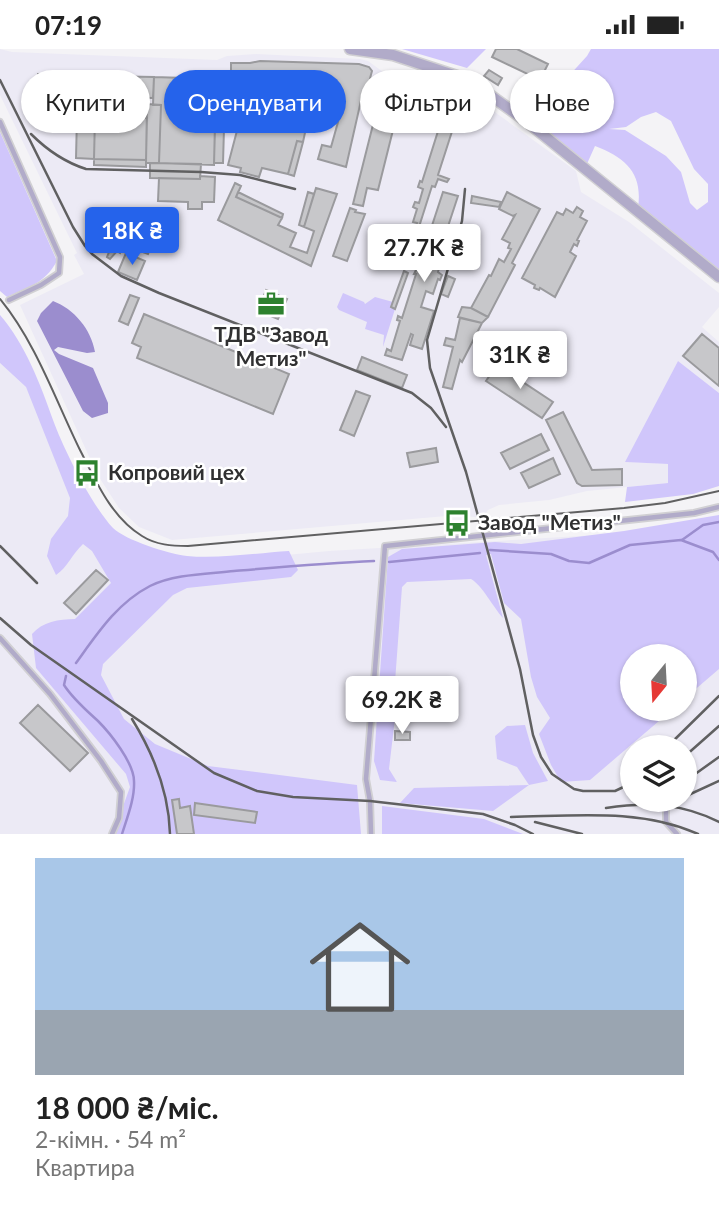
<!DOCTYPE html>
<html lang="uk">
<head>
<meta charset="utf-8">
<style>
	body { margin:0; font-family:Lato,sans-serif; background:#f2f2f2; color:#222; height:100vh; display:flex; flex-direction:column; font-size:26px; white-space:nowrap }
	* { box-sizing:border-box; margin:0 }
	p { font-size:23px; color:#767676 }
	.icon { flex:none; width:38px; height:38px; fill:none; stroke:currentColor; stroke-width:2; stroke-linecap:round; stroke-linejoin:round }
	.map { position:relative; height:785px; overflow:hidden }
	.details { display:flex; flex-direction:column; background:#fff; flex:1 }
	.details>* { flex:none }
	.top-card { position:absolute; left:21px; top:21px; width:677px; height:63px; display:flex; gap:14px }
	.needle { width:46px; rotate:198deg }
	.controls { position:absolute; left:620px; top:595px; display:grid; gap:14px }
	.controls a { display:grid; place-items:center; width:77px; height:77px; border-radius:50%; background:#fff; box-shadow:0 2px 5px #0004; font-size:35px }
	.price { position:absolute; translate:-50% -60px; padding:0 16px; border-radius:7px; background:#fff; color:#222; font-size:23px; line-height:46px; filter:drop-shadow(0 2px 4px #0008) }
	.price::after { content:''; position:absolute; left:50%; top:42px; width:21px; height:16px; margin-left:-10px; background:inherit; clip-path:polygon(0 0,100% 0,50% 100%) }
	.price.selected { background:#2563eb; color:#fff }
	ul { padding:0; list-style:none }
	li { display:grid; align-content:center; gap:14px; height:371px; padding:0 35px }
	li+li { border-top:2px solid #e0e0e0 }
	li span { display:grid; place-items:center; height:217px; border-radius:0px; color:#555 }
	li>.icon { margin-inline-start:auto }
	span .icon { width:126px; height:126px; fill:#fffc; stroke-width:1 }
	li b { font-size:30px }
	.chip { padding:0 24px; border-radius:32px; background:#fff; box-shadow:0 2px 5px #0004; font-size:24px; line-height:63px }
	.chip.selected { background:#2563eb; color:#fff }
	.status { display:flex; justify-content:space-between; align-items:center; height:49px; padding:0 35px; background:#fff; direction:ltr }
	.status svg { height:19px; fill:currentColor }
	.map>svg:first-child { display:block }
	.built { fill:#eceaf5; fill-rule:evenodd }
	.green { fill:#d0c6fb; fill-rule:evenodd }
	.water { fill:#9b8dce }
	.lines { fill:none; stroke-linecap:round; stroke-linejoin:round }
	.stream { stroke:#9b8dce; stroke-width:2.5 }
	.building { fill:#c7c7ca; stroke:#9a9a9d; stroke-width:2 }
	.service-casing { stroke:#d1d0d3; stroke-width:8 }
	.minor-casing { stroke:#d1d0d3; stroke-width:13 }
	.service { stroke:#b1abc9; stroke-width:4.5 }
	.minor { stroke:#b1abc9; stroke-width:10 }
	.tram { stroke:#606061; stroke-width:2 }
	.rail { stroke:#606061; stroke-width:2.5 }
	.labels { text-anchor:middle; stroke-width:5; stroke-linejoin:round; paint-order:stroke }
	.poi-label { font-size:21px; font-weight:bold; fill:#303031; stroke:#fff; text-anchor:start }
</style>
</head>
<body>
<div class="status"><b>07:19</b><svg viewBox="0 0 49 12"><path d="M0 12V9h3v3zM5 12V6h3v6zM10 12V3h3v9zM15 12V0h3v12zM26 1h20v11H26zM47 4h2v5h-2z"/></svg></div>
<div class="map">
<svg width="719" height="785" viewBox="0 0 719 785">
	<rect width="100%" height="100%" fill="#f4f3f6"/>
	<path class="built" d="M0,0L12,3L217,11L227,7L256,5L360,10L368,12L386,25L449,35L463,40L576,122L581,143L629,173L719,244V258L702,278L719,293V344L678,312L626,413L668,415V434L587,442L549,451L499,456L488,461L482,469L458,466L172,491L139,478L119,459L97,425L20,256L84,225L74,206L77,204L0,46Z
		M0,314L26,338L104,496L147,519L329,502L699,480L719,523V785H0ZM632,607H684V660H632ZM632,698H684V751H632Z"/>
	<path class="green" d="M402,0H486L467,19Z
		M591,0H719V224L638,159C643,124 626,109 595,97L586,117L534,72L535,64L587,7ZM656,63L671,72L694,120L708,135V153L697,161L690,154L681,123L666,107L625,81L609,80L626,78L641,68Z
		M0,83L57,212C44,235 30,237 7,248L0,242Z
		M343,244L364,253L365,255L375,248L393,253L391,258L395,260L383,298L384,286L365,280L367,273L339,261L337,258Z
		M0,266C25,295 40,334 53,371C63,399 92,457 113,479C125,491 169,505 187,507C218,510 258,504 289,502L298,521L291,528L187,539L173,546L103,615L101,626L124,670L155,695L208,717L357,736L361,785H113L130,738L126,725L36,619L32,585C42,573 59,570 75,570L111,534L92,502L83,495C72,505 68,518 56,526L47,507L51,490L68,467L70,449L26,338L0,314Z
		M678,312L719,344V437L693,445L625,453L627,438L668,434V415L625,413Z
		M719,466V620L684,650V607H632V660H673L590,731L561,733L551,716L539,685L550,669L537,648L531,628L521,570L504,554L491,505L486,506L503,569C493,558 482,536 471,530L407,533L402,538L395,633V669L389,720L397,733L380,731L374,712L388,508L402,500L495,493L521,495L624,482Z
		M525,676L533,704L548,732L529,736L493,762L400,754L414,739L529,736L517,718L497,710L495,687L507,677Z
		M382,757L484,770L523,785H382Z"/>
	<path class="water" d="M53,252C74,260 91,280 95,303L87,304L58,298L54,301L59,305L93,319L108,354V364L92,369L83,362L37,272L41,264Z"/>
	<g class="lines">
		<path class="stream" d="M682,491L703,476L719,473
			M490,501L551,505L569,512L589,514L630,496L681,491L713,503L719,511
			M389,513L480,504
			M76,614C97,585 117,554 150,537C174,525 207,525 234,522C281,518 327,514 374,512
			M66,627L64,636C73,650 86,661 98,672C110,684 134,714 134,732C135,749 127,769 122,785"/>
	</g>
	<path class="building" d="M496,0H517L548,15L540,31L492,8Z
		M260,12L359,15L369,18L372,22L365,48L362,47L346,118L318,110L322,96L331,98L338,73L327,71L333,39L258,38V34H231V14H250Z
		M489,21L502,29L498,36L484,27Z
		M38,25H88V44H38Z
		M100,27L154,28L153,49L99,48Z
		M154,28L216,30L214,116L159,114L161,56H153Z
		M385,28L405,33L378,141L367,139L363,157L353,155Z
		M407,34L417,37L413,52L401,48Z
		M417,37L424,39L420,55L413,53Z
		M424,39L436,42L433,56L421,53Z
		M216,45H225L223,114H214Z
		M247,51L254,54V60L309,65L303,93L297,92L288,125L262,119L259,128L240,123L241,119L228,116L239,74L230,72L232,56L247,58Z
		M147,55L161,56L159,114H146Z
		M444,63L457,67L438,126L449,130L447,133L438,130L435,138L432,137L418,181L415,180L417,174L413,173L417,160L413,158L415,153L419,154L423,140L418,138L420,132L422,133Z
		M77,67L95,68L94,110L76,109Z
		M95,68L147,69L146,111L94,110Z
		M297,92L303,93L294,127L288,125Z
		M94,110L146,111V118L94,116Z
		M150,114L201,115L200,130L150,129Z
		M200,127L215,128L214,153H202V160H188V153L158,152L159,129L200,130Z
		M235,134L241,137L236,148L282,169L278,176L296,184L290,198L307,204L314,182L304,178L316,139L337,145L311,217L218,171Z
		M238,143L283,165L282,169L236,148Z
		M308,143L314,145L304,178L299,176Z
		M443,143L458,147L435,217L439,219L438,223L442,226L440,231L438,230L433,245L426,242L421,258L434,262L422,300L410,296L413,286L411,285L402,311L385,306L387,300L391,302L400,272L397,271L398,267L402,269L416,225H414L419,215L417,214L420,206L422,207Z
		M507,143L540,160L512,214L515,216L488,268L471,259L489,226L491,227L499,210L504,213L511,200L508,199L510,194L502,190L515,166L513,167L499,160Z
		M472,147L501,153L499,158L471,154Z
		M577,158L583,162L580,168L587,172L577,191L579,192L577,197L574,195L570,203L576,207L555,248L540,239L539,241L534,239L535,236L522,229L557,163L563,166L566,160L573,164Z
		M350,159L356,161L355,163L365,165L347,212L333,207Z
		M142,162L163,169L157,185L137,177Z
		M120,176L129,181L120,204L117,202L110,210L107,208Z
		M135,182L154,189L148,205L129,198Z
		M470,184L478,188L475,194L479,196L477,200L475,199L467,217L458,213Z
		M126,204L145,212L137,231L118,223Z
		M404,222L408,224L395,260L391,258Z
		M448,227L455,230L448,248L441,245Z
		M266,241L287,250L278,270L258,262Z
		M130,246L139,249L128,276L119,272Z
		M462,258L471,259L488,268L482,274L458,268Z
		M144,265L289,325L273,365L137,309L141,298L132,294Z
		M460,269L482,274L462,313L460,311L452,340L443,338L453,298L444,296L446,289L455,291Z
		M702,285L719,299V337L683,307Z
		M362,308L407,326L402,339L357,321Z
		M497,316L553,353L542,369L486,332Z
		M356,342L370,347L354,387L340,381Z
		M563,363L592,421L622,420V436L582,437L577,434L546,371Z
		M541,385L549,401L510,420L501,404Z
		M436,399L438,413L410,418L407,404Z
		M553,409L560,425L529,439L521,424Z
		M96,521L108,531L76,565L64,554Z
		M38,656L88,704L70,722L20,674Z
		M395,682L410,683V691H395Z
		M179,750L180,759L190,757L194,785H177L172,751Z
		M195,754L257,763L255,774L194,766Z"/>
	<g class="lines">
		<defs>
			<path id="service" d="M0,73L60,208L59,224L41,236L9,251
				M0,589L50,645L101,712L121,743L119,769L112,785
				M666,761V773L677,785
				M371,785L370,752L366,730L385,497L694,464L719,458"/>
			<path id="minor" d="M350,0L393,6L469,31L526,72L719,228"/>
		</defs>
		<use href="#service" class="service-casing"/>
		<use href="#minor" class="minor-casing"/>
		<use href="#service" class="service"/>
		<use href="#minor" class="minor"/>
		<path class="tram" d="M0,250C36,294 55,350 80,401C96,432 111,468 142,487C156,496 172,497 188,497L624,459L665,454L719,442"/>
		<path class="rail" d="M0,31L73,178L85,197L92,205L121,227L159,244L412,344L431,359L446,378
			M31,85C47,101 64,113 86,120L201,123L240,126L295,140
			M465,140L462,172L427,291L430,319L466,423L520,620L533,686L541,708L552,725L574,740L583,742H615L632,734
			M0,497L37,534
			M0,569L31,596L214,724L257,742L293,748L370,752L483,765L515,776L533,785
			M132,670C153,704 169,745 170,785
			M667,698L719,647
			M684,708L719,677
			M684,733L719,708
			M684,748L719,732
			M606,759C646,753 682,754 719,773
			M511,768C574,767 640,759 698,785
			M535,773L582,785"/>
	</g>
	<defs>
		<symbol id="office-bare" viewBox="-9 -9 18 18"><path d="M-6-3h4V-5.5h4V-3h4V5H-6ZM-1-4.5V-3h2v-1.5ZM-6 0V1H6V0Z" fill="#2d812e" stroke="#fff" stroke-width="2.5" paint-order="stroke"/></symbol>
		<symbol id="bus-bare" viewBox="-9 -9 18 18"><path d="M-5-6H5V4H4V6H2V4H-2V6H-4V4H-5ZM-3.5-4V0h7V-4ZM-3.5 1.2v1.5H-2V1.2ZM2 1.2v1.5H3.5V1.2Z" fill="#2d812e" stroke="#fff" stroke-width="2.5" paint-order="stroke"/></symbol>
	</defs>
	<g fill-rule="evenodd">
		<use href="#office-bare" x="252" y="236" width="38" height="38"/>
		<use href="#bus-bare" x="68" y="405" width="38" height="38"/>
		<use href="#bus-bare" x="438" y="455" width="38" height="38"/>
	</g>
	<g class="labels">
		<g class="poi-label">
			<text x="271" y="293" text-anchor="middle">ТДВ "Завод<tspan x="271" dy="24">Метиз"</tspan></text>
			<text x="108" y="431">Копровий цех</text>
			<text x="478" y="481">Завод "Метиз"</text>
		</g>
	</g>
</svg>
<div class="controls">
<a><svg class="needle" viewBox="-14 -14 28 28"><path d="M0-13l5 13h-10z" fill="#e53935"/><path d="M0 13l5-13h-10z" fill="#767676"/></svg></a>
<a><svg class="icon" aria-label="layers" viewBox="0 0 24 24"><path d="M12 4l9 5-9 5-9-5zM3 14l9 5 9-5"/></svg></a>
</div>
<b class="price selected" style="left:132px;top:218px">18K ₴</b>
<b class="price" style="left:424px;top:235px">27.7K ₴</b>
<b class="price" style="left:520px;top:342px">31K ₴</b>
<b class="price" style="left:402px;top:687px">69.2K ₴</b>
<div class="top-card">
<a class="chip">Купити</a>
<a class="chip selected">Орендувати</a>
<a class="chip">Фільтри</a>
<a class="chip">Нове</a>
</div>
</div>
<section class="details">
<ul>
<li><span style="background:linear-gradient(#a9c7e8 70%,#9aa5b1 0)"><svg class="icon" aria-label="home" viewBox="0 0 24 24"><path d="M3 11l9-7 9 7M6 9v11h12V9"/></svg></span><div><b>18 000 ₴/міс.</b><p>2-кімн. · 54 m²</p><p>Квартира</p></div></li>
</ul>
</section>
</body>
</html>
